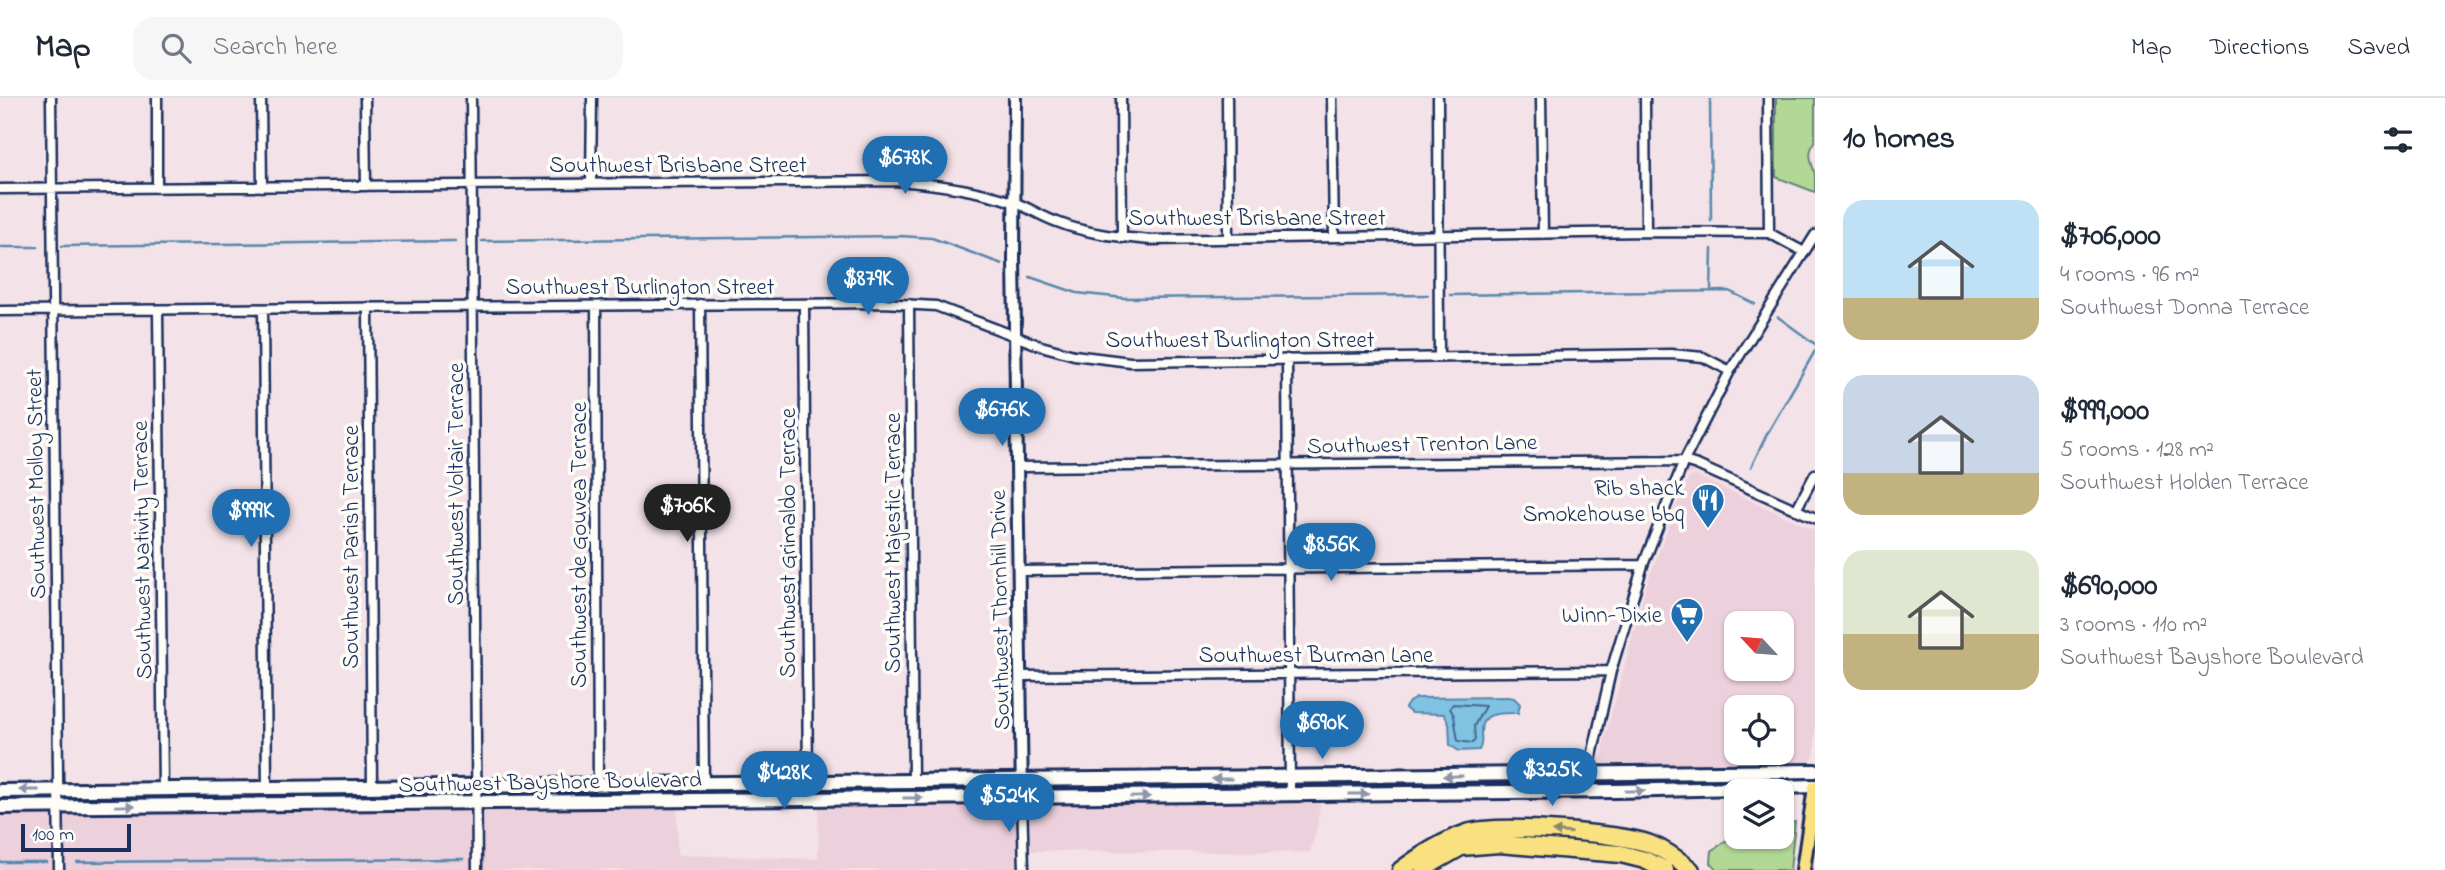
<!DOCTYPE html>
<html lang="en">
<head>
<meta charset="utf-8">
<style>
	body { margin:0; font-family:"Indie Flower",sans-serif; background:#f6f6f7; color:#1f2937; height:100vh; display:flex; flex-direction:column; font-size:26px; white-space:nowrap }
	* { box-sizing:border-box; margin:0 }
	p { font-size:23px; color:#747a83 }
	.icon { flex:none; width:38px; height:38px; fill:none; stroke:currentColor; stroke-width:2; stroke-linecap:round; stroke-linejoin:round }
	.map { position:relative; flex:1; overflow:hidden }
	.side { display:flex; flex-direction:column; background:#fff; width:630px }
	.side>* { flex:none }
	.needle { width:46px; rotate:296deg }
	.tools { position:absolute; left:1724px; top:513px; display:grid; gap:14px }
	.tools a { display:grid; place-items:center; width:70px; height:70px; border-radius:14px; background:#fff; box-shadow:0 2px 5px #0004; font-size:35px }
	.scale { position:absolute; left:21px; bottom:18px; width:110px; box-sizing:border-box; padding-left:7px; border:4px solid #1b2f5e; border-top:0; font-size:19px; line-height:24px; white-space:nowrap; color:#1b2f5e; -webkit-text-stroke:5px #fdfcf7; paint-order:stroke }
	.price { position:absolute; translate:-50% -60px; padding:0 16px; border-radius:24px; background:#1f6fb2; color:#fff; font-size:23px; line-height:46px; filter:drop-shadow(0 2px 4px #0008) }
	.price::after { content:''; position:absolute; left:50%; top:42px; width:21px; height:16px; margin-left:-10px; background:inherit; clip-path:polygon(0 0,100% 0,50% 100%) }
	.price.selected { background:#222; color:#fff }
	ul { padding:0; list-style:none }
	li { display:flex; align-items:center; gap:21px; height:175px; padding:0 28px }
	li span { display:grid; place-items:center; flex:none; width:196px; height:140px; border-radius:21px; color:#555 }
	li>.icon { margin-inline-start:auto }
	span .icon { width:84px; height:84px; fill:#fffc; stroke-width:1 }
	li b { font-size:30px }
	h2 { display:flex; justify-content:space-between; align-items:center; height:84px; padding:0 28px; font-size:30px }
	header { display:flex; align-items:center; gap:42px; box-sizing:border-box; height:98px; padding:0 35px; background:#fff; border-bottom:2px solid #e0e1e3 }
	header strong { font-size:33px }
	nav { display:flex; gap:38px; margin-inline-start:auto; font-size:24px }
	.search { width:490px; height:63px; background:#f6f6f7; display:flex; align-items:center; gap:18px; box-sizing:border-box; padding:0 24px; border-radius:21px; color:#747a83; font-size:26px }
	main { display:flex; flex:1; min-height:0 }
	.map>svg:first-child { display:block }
	.built { fill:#ecd0dc; fill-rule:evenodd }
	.green { fill:#b1d995; stroke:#66847a; stroke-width:2 }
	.water { fill:#80c2e1; stroke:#5887ad; stroke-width:2 }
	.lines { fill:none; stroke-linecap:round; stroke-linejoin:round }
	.shore { stroke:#436a92; stroke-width:2 }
	.stream { stroke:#5887ad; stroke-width:2.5 }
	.minor-casing { stroke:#1b2f5e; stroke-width:13 }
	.tertiary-casing { stroke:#1b2f5e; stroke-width:16 }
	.secondary-casing { stroke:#1b2f5e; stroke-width:18 }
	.primary-casing { stroke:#1b2f5e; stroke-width:18 }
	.motorway-casing { stroke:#1b2f5e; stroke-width:21 }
	.minor { stroke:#fdfcf7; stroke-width:8 }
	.tertiary { stroke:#fdfcf7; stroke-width:10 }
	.secondary { stroke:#fdfcf7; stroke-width:12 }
	.primary { stroke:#fae180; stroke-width:12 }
	.motorway { stroke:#fae180; stroke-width:16 }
	.oneway { fill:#8c96aa }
	.oneway2 { fill:#8a886f }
	.labels { text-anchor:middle; stroke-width:7; stroke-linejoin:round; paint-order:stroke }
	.street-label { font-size:23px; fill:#1b2f5e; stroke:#fdfcf7 }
	.poi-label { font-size:23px; fill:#1b2f5e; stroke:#fdfcf7; text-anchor:end }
</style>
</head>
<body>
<header>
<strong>Map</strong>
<div class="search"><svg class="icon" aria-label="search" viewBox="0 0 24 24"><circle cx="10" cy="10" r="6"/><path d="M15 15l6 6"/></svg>Search here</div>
<nav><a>Map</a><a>Directions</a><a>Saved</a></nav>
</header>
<main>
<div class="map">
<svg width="1815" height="772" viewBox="0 0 1815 772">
	<rect width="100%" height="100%" fill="#f3e2e7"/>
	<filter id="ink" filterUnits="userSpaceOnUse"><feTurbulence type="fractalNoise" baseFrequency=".0143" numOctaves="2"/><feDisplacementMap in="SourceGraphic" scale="14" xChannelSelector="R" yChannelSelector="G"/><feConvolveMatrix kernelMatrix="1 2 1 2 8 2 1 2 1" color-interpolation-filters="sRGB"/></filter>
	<g filter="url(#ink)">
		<path class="built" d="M1686,368L1815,425V428L1696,374L1685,378L1643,483L1602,633L1616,574L1647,468Z
			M1695,377L1815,432V653L1814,659L1807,665L1610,667L1604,664L1602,660L1605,640L1647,485L1680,399L1688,381ZM1736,525H1782V570H1736ZM1736,609H1782V654H1736Z
			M1286,685V692L1026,696V689Z
			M1017,689L1018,696H839L842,694L887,693L892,690Z
			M677,690V699L481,701V693Z
			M472,693L473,701L280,702L283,700L346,699L353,695Z
			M1321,700L1317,728L1310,754L1028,753L1026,704Z
			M1018,704L1019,772H482L481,708L677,707V757L818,761L819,705Z
			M473,708V772H63L61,713Z
			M0,713H53L54,772H0Z"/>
		<path class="green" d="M1776,0H1815V44C1806,56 1812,64 1815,77C1815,82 1815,89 1815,94L1776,79Z
			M1795,724L1790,772H1717L1711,765L1712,752L1736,737L1782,738V725Z"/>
		<path class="water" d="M1508,599L1514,600L1520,606L1518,615C1503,615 1480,613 1481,634C1481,642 1483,645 1479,652L1459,653L1450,647L1449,625L1444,616L1411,615L1405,610L1409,604L1416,600Z"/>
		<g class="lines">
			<path class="shore" d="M1453,606L1485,608L1474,628L1475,642L1472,645L1458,643L1454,618L1450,610Z"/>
			<path class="stream" d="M1710,0L1711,123
				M482,143L900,138L932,140L1002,166
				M62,148L455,143
				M0,149H38
				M1030,179L1077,195L1124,200L1428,197
				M1711,193L1712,151
				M1450,197L1729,193L1755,206
				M1778,219L1815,246
				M1751,369L1767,336L1815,253
				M0,764H47
				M77,764L463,761"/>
			<defs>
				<path id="minor" d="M51,0L59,772
					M157,0V90
					M261,0L262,89
					M365,0L366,88
					M471,0L477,772
					M1121,0L1122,140
					M1227,0L1228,140
					M1332,0L1334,139
					M1438,0L1439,259
					M1541,0L1543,136
					M1645,0L1646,134
					M1768,0L1769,135
					M591,85L592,0
					M0,91L897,83C936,86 975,91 1013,104C1028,109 1042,119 1057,124C1087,136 1119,139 1151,142L1646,134L1769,135L1804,154
					M700,206L704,686
					M804,206L808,685
					M909,206L913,684
					M596,208L598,687
					M368,209L372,689
					M263,211L267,690
					M158,212L163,692
					M0,213L883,205L936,208L1041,248L1074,257L1130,264L1671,256L1703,259L1730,273
					M1287,261L1290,696
					M1018,369L1684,363L1697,367L1815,420
					M1796,412L1815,376
					M1020,473L1643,467
					M1020,578L1611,573
					M1588,676L1611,573L1643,467L1684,363L1730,273L1815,137
					M1022,700L1024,772"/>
				<path id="tertiary" d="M1015,0L1014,162L1022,700"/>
				<path id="secondary" d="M0,693L1815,673
					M0,709L1617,693L1815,688"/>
				<path id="primary" d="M1803,772L1815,689"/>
				<path id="motorway" d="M1401,772C1421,757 1444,743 1467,735C1497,725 1621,735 1650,746C1666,752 1679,762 1691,772
					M1424,772L1433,765L1461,749L1499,746L1621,756L1645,762L1665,772"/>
			</defs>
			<use href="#minor" class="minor-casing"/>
			<use href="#tertiary" class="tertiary-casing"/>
			<use href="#secondary" class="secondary-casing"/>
			<use href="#primary" class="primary-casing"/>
			<use href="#motorway" class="motorway-casing"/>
			<use href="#minor" class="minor"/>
			<use href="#tertiary" class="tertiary"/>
			<use href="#secondary" class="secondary"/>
			<use href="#primary" class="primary"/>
			<use href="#motorway" class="motorway"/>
		</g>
		<defs><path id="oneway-solid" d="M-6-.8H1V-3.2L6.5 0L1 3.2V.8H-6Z" transform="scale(1.75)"/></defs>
		<g class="oneway">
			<use href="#oneway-solid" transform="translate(1453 678) rotate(179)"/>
			<use href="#oneway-solid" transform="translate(1222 681) rotate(180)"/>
			<use href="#oneway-solid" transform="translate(29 692) rotate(180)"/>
			<use href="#oneway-solid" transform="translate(1635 693) rotate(-1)"/>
			<use href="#oneway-solid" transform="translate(1359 696)"/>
			<use href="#oneway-solid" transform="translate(1140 699) rotate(-1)"/>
			<use href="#oneway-solid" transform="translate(913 700)"/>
			<use href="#oneway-solid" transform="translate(125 708) rotate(-1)"/>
		</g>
		<use class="oneway2" href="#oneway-solid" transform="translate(1562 734) rotate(-176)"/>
	</g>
	<defs>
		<symbol id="restaurant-pin" viewBox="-11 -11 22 30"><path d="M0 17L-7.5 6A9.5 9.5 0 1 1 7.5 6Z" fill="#1f6fb2" stroke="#fdfcf7"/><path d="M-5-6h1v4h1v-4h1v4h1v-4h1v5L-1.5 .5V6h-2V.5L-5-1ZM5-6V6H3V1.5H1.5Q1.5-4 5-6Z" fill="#fff"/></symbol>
		<symbol id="supermarket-pin" viewBox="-11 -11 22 30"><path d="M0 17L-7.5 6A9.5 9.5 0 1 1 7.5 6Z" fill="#1f6fb2" stroke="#fdfcf7"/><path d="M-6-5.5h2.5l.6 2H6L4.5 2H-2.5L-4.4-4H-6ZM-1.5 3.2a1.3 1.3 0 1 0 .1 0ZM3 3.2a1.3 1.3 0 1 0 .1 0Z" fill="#fff"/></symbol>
	</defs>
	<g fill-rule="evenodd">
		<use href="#restaurant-pin" x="1689" y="383" width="38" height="52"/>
		<use href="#supermarket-pin" x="1668" y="497" width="38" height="52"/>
	</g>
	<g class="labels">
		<g class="street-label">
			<text x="678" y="74">Southwest Brisbane Street</text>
			<text x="1257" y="127">Southwest Brisbane Street</text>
			<text x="640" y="196">Southwest Burlington Street</text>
			<text x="1240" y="249">Southwest Burlington Street</text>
			<text transform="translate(1422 345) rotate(-1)" y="8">Southwest Trenton Lane</text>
			<text transform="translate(35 386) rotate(-91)" y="8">Southwest Molloy Street</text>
			<text transform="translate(455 386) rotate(-90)" y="8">Southwest Voltair Terrace</text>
			<text transform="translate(787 445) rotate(-90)" y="8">Southwest Grimaldo Terrace</text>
			<text transform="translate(892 445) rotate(-90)" y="8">Southwest Majestic Terrace</text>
			<text transform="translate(578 447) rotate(-90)" y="8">Southwest de Gouvea Terrace</text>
			<text transform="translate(350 449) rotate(-90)" y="8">Southwest Parish Terrace</text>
			<text transform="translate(141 452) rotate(-91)" y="8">Southwest Nativity Terrace</text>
			<text transform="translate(999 512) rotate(-91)" y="8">Southwest Thornhill Drive</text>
			<text x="1316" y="564">Southwest Burman Lane</text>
			<text transform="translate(550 683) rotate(-1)" y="8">Southwest Bayshore Boulevard</text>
		</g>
		<g class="poi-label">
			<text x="1684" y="397">Rib shack<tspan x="1684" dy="26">Smokehouse bbq</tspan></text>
			<text x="1662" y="524">Winn-Dixie</text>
		</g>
	</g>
</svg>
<div class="tools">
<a><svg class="needle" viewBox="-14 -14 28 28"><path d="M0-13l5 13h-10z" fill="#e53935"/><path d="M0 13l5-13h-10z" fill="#747a83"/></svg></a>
<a><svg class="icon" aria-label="locate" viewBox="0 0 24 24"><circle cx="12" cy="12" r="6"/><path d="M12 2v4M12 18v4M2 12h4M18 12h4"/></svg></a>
<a><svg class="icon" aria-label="layers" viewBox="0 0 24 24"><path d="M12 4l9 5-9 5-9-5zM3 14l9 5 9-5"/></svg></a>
</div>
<div class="scale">100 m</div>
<b class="price" style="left:905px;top:98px">$678K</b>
<b class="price" style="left:868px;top:219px">$879K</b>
<b class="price" style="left:1002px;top:350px">$676K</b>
<b class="price selected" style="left:687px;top:446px">$706K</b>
<b class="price" style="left:251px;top:451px">$999K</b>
<b class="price" style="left:1331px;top:485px">$856K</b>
<b class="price" style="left:1322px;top:663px">$690K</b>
<b class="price" style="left:1552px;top:710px">$325K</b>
<b class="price" style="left:784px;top:713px">$428K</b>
<b class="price" style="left:1009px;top:736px">$524K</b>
</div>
<section class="side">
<h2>10 homes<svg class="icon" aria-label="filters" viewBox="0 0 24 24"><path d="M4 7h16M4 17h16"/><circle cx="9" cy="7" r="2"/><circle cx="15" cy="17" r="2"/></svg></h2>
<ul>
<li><span style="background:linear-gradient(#bfe0f5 70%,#c2b280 0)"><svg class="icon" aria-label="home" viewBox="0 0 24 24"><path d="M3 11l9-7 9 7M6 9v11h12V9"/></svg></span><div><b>$706,000</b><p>4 rooms · 96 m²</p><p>Southwest Donna Terrace</p></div></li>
<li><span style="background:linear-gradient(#c9d6e8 70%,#c2b280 0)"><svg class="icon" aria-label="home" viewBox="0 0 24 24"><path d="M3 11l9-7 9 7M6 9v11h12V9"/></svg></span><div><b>$999,000</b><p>5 rooms · 128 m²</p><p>Southwest Holden Terrace</p></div></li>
<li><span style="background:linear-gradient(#dfe7d0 60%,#c2b280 0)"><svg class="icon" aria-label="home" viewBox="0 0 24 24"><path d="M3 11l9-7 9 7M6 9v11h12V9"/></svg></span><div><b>$690,000</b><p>3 rooms · 110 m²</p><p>Southwest Bayshore Boulevard</p></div></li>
</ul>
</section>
</main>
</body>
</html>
